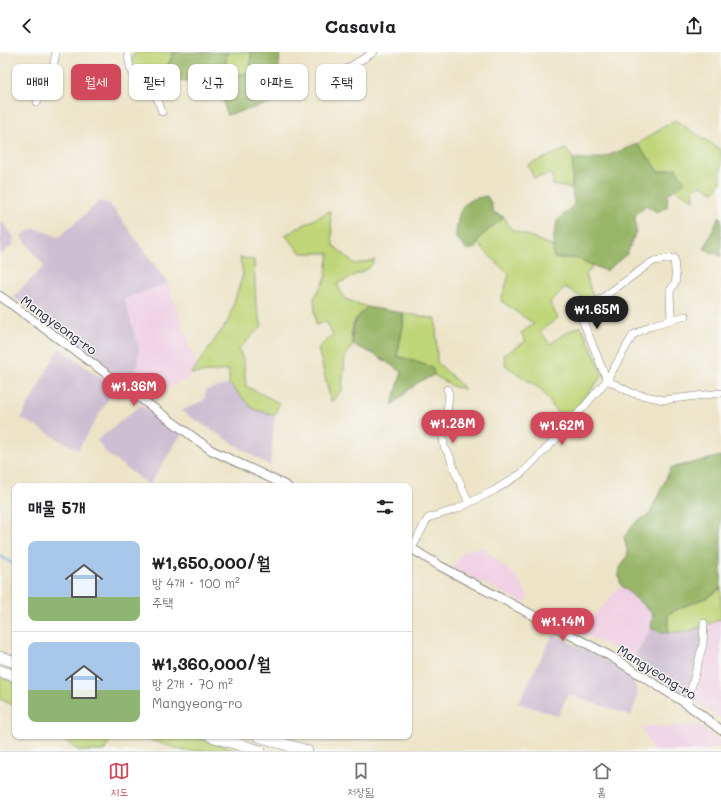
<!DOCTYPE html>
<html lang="ko">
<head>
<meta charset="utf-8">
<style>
	body { margin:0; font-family:Mali,"Poor Story",sans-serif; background:#f2f2f2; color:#202124; height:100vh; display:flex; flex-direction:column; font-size:15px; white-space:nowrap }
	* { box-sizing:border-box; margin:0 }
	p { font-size:13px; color:#757577 }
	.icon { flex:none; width:22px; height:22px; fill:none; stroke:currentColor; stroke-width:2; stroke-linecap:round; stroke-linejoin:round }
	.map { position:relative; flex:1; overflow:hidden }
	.side { position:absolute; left:12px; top:431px; width:400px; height:256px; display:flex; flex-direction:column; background:#fff; border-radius:8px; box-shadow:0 1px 3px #0004 }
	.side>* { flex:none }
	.hud { position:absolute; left:12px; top:12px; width:400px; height:36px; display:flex; gap:8px }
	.price { position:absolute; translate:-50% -34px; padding:0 9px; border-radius:14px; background:#d1495b; color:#fff; font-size:13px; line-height:26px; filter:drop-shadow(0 1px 2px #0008) }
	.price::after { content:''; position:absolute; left:50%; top:24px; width:12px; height:9px; margin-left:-6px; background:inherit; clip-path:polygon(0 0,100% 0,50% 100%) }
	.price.on { background:#222; color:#fff }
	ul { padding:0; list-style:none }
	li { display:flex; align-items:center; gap:12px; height:100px; padding:0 16px }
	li+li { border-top:1px solid #e0e0e0 }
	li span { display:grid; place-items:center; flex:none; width:112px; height:80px; border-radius:8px; color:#555 }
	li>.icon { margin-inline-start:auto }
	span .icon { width:48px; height:48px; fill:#fffc; stroke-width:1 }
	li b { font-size:17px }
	h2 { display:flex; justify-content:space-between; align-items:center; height:48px; padding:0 16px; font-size:17px }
	.chip { padding:0 14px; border-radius:8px; background:#fff; box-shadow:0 1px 3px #0004; font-size:14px; line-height:36px }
	.chip.on { background:#d1495b; color:#fff }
	header { display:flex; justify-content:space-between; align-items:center; height:52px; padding:0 16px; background:#fff; font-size:18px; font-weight:800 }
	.tabs { display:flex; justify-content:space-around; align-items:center; height:56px; border-top:1px solid #e0e0e0; background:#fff; font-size:11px; color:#757577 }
	.tabs a { display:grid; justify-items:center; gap:2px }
	.tabs .on { color:#d1495b }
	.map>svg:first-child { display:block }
	.built { fill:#f0d0e4 }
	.industrial { fill:#cebed1 }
	.green { fill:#c0d578; stroke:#717c5a }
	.forest { fill:#98b668; stroke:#5d6c52 }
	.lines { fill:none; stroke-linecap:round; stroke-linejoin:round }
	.stream { stroke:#6eb2e4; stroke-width:2 }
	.minor-casing { stroke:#888381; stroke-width:8 }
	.tertiary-casing { stroke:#888381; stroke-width:10 }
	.trunk-casing { stroke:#888381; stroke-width:12 }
	.minor { stroke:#fff; stroke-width:7 }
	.tertiary { stroke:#fff; stroke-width:8 }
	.trunk { stroke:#fff; stroke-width:11 }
	.labels { text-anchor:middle; stroke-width:3; stroke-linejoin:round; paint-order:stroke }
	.street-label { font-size:13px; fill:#22223b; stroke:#f6f6f2 }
</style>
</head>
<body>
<header><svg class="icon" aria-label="back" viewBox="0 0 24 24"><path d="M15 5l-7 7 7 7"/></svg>Casavia<svg class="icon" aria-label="share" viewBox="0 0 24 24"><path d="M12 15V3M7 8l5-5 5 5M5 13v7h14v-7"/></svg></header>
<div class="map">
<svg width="721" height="699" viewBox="0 0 721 699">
	<rect width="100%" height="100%" fill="#f6f6f2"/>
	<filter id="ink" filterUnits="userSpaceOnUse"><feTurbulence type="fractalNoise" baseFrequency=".025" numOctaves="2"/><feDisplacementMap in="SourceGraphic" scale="8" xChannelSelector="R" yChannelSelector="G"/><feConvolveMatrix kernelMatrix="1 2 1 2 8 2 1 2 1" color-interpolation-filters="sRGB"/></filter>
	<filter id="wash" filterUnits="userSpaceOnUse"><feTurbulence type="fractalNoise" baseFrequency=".012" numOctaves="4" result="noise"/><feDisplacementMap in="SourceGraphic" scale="16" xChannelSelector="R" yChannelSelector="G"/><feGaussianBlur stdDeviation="0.9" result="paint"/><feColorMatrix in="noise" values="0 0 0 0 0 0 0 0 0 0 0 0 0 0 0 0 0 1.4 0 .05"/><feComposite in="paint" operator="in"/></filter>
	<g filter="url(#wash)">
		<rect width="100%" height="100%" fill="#ede4c7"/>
		<path class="built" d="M168,231L197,314L187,327L149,345L136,338L139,296L124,246Z
			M483,496L518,526L528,544L526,552L452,516L465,498Z
			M621,533L653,562L651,576L633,607L568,574L597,561Z
			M721,566V667L691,648L701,610L708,571Z
			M641,674H700L721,691V694L704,699H653Z"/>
		<path class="industrial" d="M100,149L110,152L168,231L124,247L139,296L136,338L64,280L13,245L44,214L21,184L35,176L59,185Z
			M0,167L14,185L13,193L0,203Z
			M59,296L115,336L78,398L21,366Z
			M229,332L253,357L275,363L270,414L181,359L204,348L206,338Z
			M141,353L181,383L149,433L107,402L97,388Z
			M708,571L701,610L691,648L633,607L651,576L662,581L691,579Z
			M553,582L621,616L633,625L638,644L631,664L568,642L558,664L518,651Z"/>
		<path class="green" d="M135,0H174L168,13L153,20L140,18L131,12Z
			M227,0H251L250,21L223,25Z
			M675,68L721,98V130L714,140L701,133L693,137L694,148L674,137L685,130L658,120L655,113L637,92Z
			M566,97L573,107L572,137L553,133L552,122L534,126L528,113Z
			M330,159L333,193L355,212L375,208L369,216L337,232L345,247L367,255L355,268L351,281L353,293L345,305L342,338L331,350L318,296L333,283L326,270L316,273L314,246L325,228L329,201H301L285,183Z
			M504,165L511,177L553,194L554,206H576L593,213L586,223L593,244L586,248L565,235L550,251L558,266L540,279L550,292L568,280L580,274L583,277L603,323L564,371L542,338L506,314L504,303L526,289L521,281L534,272L501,249L509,223L477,191L479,186Z
			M240,205L254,208L256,252L262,274L239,297L244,310L246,334L279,351L275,363L253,357L229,332V318L191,322L228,269L243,222Z
			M403,261L436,267L437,310L465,337L454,335L434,323L432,315L397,304L403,274Z
			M721,536V567L691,579L668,581V562Z
			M0,625L15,630V654L0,647Z
			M59,684H113L104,699H79Z
			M136,684H191L239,699H185Z"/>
		<path class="forest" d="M174,0H227L224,25L250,21L251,0H280L276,50L227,63L218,29C199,29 169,31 153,20L168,13Z
			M637,92L655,113L658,120L676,116L685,130L668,142L667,155L657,160L646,153L635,163L636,179L627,202L606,219L576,206H554L553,188L557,169L574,152L572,137L573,107L602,106Z
			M487,144L491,151L493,160L504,165L479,186L476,196L467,198L456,186C456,175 458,155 469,149C474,146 482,145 487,144Z
			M719,165H721V204L704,197Z
			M367,255L403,261V274L397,304L432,315L434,323L417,331L392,353L402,320L374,302L353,293C351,273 355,268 367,255Z
			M721,404V536L708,545L685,554L668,562V581H662L651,576L653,562L621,533L618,520L628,502L624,485L637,469L649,463L671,416Z"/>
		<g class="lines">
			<path class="stream" d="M0,504L15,513"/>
		</g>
	</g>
	<g filter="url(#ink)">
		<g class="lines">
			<defs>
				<path id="minor" d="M128,2C130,24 132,22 152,30L162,60
					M343,19L374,0
					M37,50L42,39L50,33L56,0
					M671,268L670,239L676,229L674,206L654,209L649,212L580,262L607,328L632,341L664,348L721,341
					M447,337L449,342L447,361L439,376L443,385L444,395L449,402L455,419L469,451
					M412,496L428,466L457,457L495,438L522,421L557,386L607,328L633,283L652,273L686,264
					M687,652L703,592L704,571"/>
				<path id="tertiary" d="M0,244L211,398L287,434
					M409,495L440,514L610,604L687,652L721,678"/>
				<path id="trunk" d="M0,605L15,610
					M0,619L15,624
					M211,684L260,699
					M258,684L307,699"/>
			</defs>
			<use href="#minor" class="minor-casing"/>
			<use href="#tertiary" class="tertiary-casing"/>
			<use href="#trunk" class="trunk-casing"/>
			<use href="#minor" class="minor"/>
			<use href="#tertiary" class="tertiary"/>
			<use href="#trunk" class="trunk"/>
		</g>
	</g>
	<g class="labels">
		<g class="street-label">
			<text transform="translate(59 273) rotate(36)" y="5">Mangyeong-ro</text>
			<text transform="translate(657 620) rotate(32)" y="5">Mangyeong-ro</text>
		</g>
	</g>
</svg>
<b class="price on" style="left:597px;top:278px">₩1.65M</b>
<b class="price" style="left:134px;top:355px">₩1.36M</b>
<b class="price" style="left:453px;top:392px">₩1.28M</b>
<b class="price" style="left:562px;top:394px">₩1.62M</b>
<b class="price" style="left:563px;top:590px">₩1.14M</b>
<div class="hud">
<a class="chip">매매</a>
<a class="chip on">월세</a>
<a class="chip">필터</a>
<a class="chip">신규</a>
<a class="chip">아파트</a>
<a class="chip">주택</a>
</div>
<section class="side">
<h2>매물 5개<svg class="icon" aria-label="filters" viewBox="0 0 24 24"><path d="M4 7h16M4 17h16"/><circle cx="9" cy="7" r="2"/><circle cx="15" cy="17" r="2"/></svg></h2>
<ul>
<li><span style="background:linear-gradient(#a9c7e8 70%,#8fb573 0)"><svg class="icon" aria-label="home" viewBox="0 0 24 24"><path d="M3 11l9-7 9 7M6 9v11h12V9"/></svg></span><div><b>₩1,650,000/월</b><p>방 4개 · 100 m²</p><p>주택</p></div></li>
<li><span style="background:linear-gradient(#a9c7e8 60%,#8fb573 0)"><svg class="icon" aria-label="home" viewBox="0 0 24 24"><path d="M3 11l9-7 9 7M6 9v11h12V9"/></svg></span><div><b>₩1,360,000/월</b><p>방 2개 · 70 m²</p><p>Mangyeong-ro</p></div></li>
</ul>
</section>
</div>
<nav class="tabs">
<a class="on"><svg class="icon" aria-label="map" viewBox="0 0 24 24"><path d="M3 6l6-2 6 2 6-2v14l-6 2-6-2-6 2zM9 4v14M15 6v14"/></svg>지도</a>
<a><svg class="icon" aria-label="saved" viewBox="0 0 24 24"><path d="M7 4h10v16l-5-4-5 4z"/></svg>저장됨</a>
<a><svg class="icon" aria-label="home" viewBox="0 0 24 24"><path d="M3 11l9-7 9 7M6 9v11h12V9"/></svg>홈</a>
</nav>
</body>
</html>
